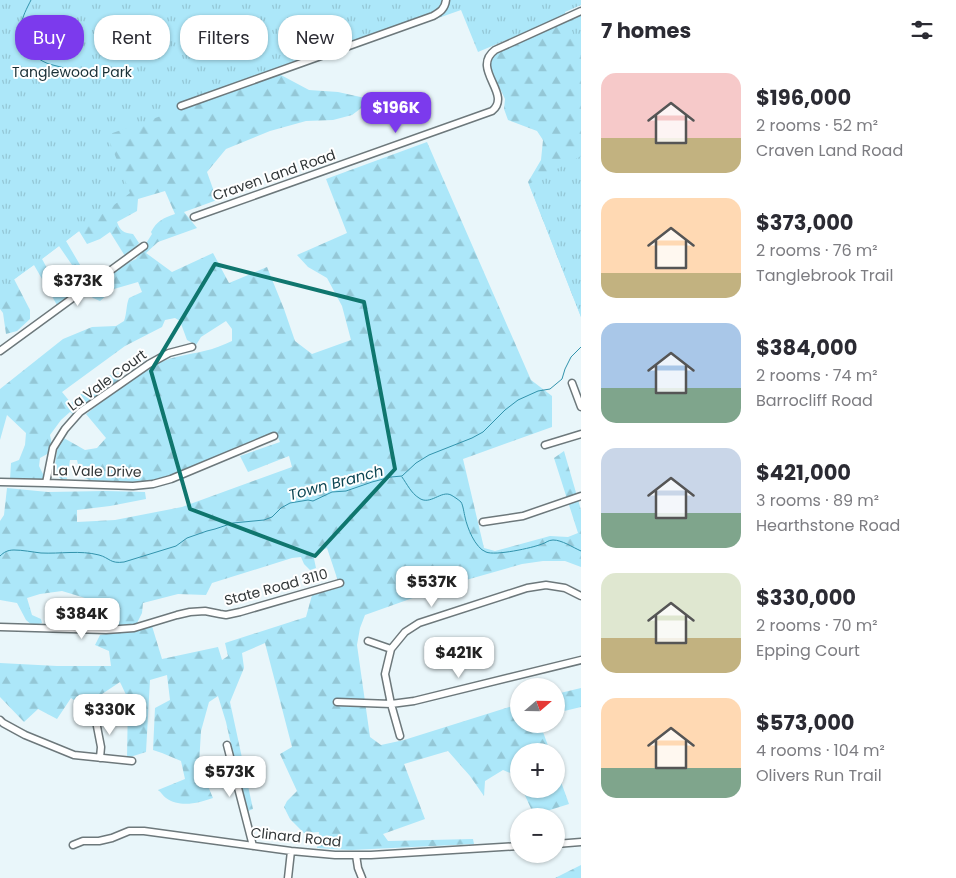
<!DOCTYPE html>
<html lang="en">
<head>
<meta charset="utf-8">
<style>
	body { margin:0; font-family:Poppins,sans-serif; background:#f7f7f7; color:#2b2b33; height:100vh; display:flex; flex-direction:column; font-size:19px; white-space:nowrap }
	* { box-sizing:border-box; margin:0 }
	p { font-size:16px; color:#7c7c81 }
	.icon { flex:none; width:28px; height:28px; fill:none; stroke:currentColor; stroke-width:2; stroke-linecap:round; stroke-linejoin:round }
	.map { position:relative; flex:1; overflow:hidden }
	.drawer { display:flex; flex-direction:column; background:#fff; width:375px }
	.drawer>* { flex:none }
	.hud { position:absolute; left:15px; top:15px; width:475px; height:45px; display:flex; gap:10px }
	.needle { width:32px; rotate:70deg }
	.tools { position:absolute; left:510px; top:678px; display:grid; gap:10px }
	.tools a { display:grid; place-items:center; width:55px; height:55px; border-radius:50%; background:#fff; box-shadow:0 1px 4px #0004; font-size:25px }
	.price { position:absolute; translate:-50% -42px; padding:0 11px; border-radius:10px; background:#fff; color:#222; font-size:16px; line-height:32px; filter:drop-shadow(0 1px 2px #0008) }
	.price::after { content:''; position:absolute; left:50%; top:30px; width:15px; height:11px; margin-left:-8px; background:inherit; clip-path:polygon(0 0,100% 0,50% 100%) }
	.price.selected { background:#7c3aed; color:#fff }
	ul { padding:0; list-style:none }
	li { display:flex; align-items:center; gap:15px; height:125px; padding:0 20px }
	li span { display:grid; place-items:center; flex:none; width:140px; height:100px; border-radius:15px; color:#555 }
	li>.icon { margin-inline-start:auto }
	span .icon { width:60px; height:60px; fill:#fffc; stroke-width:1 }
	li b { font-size:21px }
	h2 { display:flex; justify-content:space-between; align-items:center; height:60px; padding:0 20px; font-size:21px }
	.chip { padding:0 18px; border-radius:20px; background:#fff; box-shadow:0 1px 4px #0004; font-size:18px; line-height:45px }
	.chip.selected { background:#7c3aed; color:#fff }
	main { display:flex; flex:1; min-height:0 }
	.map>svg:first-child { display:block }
	.forest { fill:url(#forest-firs) }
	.park { fill:url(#park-tufts) }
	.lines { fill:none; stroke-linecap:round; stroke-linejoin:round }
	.stream { stroke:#3293ac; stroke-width:1 }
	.minor-casing { stroke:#6d787b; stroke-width:9 }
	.minor { stroke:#fff; stroke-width:6 }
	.marked { fill:none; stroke:#0f766e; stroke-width:4; stroke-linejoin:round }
	.labels { text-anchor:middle; stroke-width:4; stroke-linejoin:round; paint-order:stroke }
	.park-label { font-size:14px; fill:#1a3037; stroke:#fff }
	.street-label { font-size:14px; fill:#323738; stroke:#fff }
	.water-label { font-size:15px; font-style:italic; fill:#0c4654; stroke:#fff }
</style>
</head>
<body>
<main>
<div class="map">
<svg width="581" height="878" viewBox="0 0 581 878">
	<defs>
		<pattern id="forest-firs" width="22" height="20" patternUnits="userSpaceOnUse" patternTransform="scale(1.25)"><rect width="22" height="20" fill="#ace7f9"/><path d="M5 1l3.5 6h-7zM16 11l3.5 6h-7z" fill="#94c7d6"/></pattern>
		<pattern id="park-tufts" width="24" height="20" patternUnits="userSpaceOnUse" patternTransform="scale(1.25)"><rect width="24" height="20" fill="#ace7f9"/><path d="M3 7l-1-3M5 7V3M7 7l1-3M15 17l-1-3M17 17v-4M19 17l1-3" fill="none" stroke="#94c7d6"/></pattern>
	</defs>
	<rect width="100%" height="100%" fill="#e9f6fa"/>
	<path class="forest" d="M0,0L175,104L279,74L309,90L338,92L365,98L364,106L352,115L333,120L306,121L270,131L226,149L207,172L217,200L184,212L197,228L158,242L146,253L172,272L213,253L229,283L267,267L284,309L295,341L312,354L351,340L342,306L327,278L308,267L297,255L347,233L326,179L427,142L531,380L552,396V427L463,459L484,548L495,551L550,536L568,537L578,533L554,458L564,451L581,510V567L565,561H543L522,564L452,584L365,615L360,628L357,645L370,737L381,745L404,740L519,704V724H540L550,751H519V783L515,775L503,770L485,781L484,796L470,776L448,751L404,764L425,819L383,834L388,841L473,839L474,844L351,850L317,848L319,832L304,833L290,819L284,807L287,801L297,791L280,754L292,747L265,643L242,653L244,668L230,702L253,809L246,812L226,722L218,696L209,702L201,731L199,765L213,798C199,803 180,808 166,798C163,796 161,792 158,790L185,779L181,761L162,753L153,750L155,708L170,700L167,675L150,680L146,752L127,758L128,699L120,682L102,694V711L90,712L71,698L57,719L38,709L24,722L0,697V663L57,666H111L109,651L95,645L100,635L152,626L162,659L218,647L222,660L228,656L225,643L306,617L312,595L340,587L327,548L313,554L316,568L310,570L304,564L301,557L292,558L212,583L206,595L178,594L143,603L142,613L136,625H118L110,616L108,598L97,599L98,615L97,624C85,617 86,611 85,598L62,591L40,594L27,598L32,615L41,619L42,623L33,626L26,620L17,603L0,600V521L4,515L7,488L48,492L105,491L145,492L146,499L110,506L77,510V522L115,520L182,507L292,467L289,456L248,472L240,456L280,442L276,433L181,473L152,481L133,483L92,481L84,478L79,469L77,460H70L67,479H61L54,472L57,451L62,437L85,450L97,448L106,438L86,414C109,397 132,375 159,363C173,356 188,355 204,351C214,349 223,345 232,341V329L226,321L201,337L196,345L187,340L180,321L175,318L165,320L162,327L125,346L62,392L71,403L77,397L107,376L120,373L124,378L75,416L70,412L61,420L50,435L52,445L49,453L40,458L39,466L45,478L28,481L10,480L11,463L19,460L25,445L26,433L7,415L0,440V389L63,339L92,327L116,326L124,321C127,313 126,305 129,298L142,292L138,282L114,289L100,301L93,298L87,292L119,267L136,259L152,234L151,232C157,221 163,218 175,214L165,191L138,199L137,211L117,222C120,231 124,233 133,234L139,243L134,249L125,256L110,232L100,239L87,244L79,231L66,241L83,270L91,267L108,269C100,275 94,281 83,281L59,246L42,259C54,280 50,283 76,285L79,291L57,305L34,265L14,279L30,310V319L17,331L6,334L3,313L0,309Z
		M581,14V317L528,182L541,160L543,140L537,131L508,120L504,109L505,99L489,66V60L493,56L506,48Z
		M581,688V707L556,713V694Z
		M556,768L569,804L534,815L522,789H556Z
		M581,865V878H555Z"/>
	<path class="park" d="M0,0H581V5L565,12L566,15L478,52L461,10L107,135L130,193L0,290Z
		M581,17V57L569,22Z
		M581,156V317L529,184Z"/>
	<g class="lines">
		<path class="stream" d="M31,0C27,8 22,17 21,26C18,44 33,58 49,64C59,67 70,69 80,72
			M402,477C407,484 411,493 419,498C430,506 441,490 451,495C453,496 459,500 461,502C463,505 464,513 465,517C467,527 475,548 486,552C495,556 532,548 542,544C546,543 548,540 553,540C562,540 572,547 581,551
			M0,556C4,552 8,550 14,550C23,550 32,552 41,553C60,554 80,550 99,555C110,558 110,564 124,562L176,546L187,538L207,531L215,529L233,523L264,520L272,517L281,508L290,503L308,500L313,501L332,492L346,491L372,482L391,477L402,476L416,463L429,455L472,438L483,432L505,410L518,400L538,391L550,389L562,379L565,369L571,357L581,347"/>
		<defs>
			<path id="minor" d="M181,106L433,16C440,12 445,9 446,0
				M194,217L492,111C513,94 470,69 495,50L581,11
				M0,351L144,246
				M572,383L581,407
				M545,445L581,434
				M0,482L46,483L133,486L153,484L171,479L274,436
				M46,483L53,448L65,429L80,412L149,364L169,353L192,347
				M483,522L523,516L581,496
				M0,627L106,630L134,628L177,615L190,612L205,611L220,614L226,615L240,612L340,583
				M368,641L391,649
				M337,702L391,704L414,701L581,660
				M95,716L101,747L100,758
				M0,720L3,723L25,735L74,755L132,761
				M400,736L391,704L385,674L391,649L405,632L419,623L527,588L546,585L565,588L581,596
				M227,745L253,846
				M556,844L581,842
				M73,845L83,841H99L112,838L129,831H144L291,851L335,855H371L519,846
				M356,855L358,868L362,878
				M288,878L291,851"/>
		</defs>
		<use href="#minor" class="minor-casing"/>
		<use href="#minor" class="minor"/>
	</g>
	<path class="marked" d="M215,264L364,302L395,469L315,556L190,509L151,371Z"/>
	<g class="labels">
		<g class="park-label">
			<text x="72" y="77">Tanglewood Park</text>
		</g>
		<g class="street-label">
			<text transform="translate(274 175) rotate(-19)" y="5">Craven Land Road</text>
			<text transform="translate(107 380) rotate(-36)" y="5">La Vale Court</text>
			<text transform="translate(97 471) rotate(1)" y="5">La Vale Drive</text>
			<text transform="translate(276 587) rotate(-15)" y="5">State Road 3110</text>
			<text transform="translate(296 837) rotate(6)" y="5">Clinard Road</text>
		</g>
		<g class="water-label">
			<text transform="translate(336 483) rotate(-15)" y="5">Town Branch</text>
		</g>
	</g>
</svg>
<div class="tools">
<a><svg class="needle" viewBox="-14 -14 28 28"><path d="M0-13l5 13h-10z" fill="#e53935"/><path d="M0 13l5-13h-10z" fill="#7c7c81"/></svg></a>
<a>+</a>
<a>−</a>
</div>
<b class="price selected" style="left:396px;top:134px">$196K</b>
<b class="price" style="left:78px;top:307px">$373K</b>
<b class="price" style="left:432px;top:608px">$537K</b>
<b class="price" style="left:82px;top:640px">$384K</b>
<b class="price" style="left:459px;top:679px">$421K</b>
<b class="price" style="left:110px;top:736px">$330K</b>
<b class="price" style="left:230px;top:798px">$573K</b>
<div class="hud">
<a class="chip selected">Buy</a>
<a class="chip">Rent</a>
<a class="chip">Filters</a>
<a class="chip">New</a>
</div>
</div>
<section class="drawer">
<h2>7 homes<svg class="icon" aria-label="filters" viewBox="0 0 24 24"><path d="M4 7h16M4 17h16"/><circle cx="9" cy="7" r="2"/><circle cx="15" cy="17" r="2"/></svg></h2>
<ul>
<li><span style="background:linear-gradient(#f6c9c9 65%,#c2b280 0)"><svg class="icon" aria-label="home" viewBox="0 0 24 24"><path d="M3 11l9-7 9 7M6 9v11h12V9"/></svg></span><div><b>$196,000</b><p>2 rooms · 52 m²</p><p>Craven Land Road</p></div></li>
<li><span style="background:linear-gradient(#ffd9b3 75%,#c2b280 0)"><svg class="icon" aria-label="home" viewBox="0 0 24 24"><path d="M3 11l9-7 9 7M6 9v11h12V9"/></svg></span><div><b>$373,000</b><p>2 rooms · 76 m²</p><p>Tanglebrook Trail</p></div></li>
<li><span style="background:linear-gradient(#a9c7e8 65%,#7fa58c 0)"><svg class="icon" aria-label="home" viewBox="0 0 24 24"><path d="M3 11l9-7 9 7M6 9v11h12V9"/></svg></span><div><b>$384,000</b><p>2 rooms · 74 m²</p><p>Barrocliff Road</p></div></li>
<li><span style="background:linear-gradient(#c9d6e8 65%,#7fa58c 0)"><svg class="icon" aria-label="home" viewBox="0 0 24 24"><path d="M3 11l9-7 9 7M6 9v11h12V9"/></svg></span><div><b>$421,000</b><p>3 rooms · 89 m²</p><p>Hearthstone Road</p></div></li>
<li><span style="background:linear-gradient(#dfe7d0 65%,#c2b280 0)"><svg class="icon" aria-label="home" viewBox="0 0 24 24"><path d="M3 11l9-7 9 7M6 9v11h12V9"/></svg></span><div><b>$330,000</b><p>2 rooms · 70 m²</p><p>Epping Court</p></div></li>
<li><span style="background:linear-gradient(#ffd9b3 70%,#7fa58c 0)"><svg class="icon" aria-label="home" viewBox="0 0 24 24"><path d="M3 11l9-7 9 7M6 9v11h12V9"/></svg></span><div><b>$573,000</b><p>4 rooms · 104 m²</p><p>Olivers Run Trail</p></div></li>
</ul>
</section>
</main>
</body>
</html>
